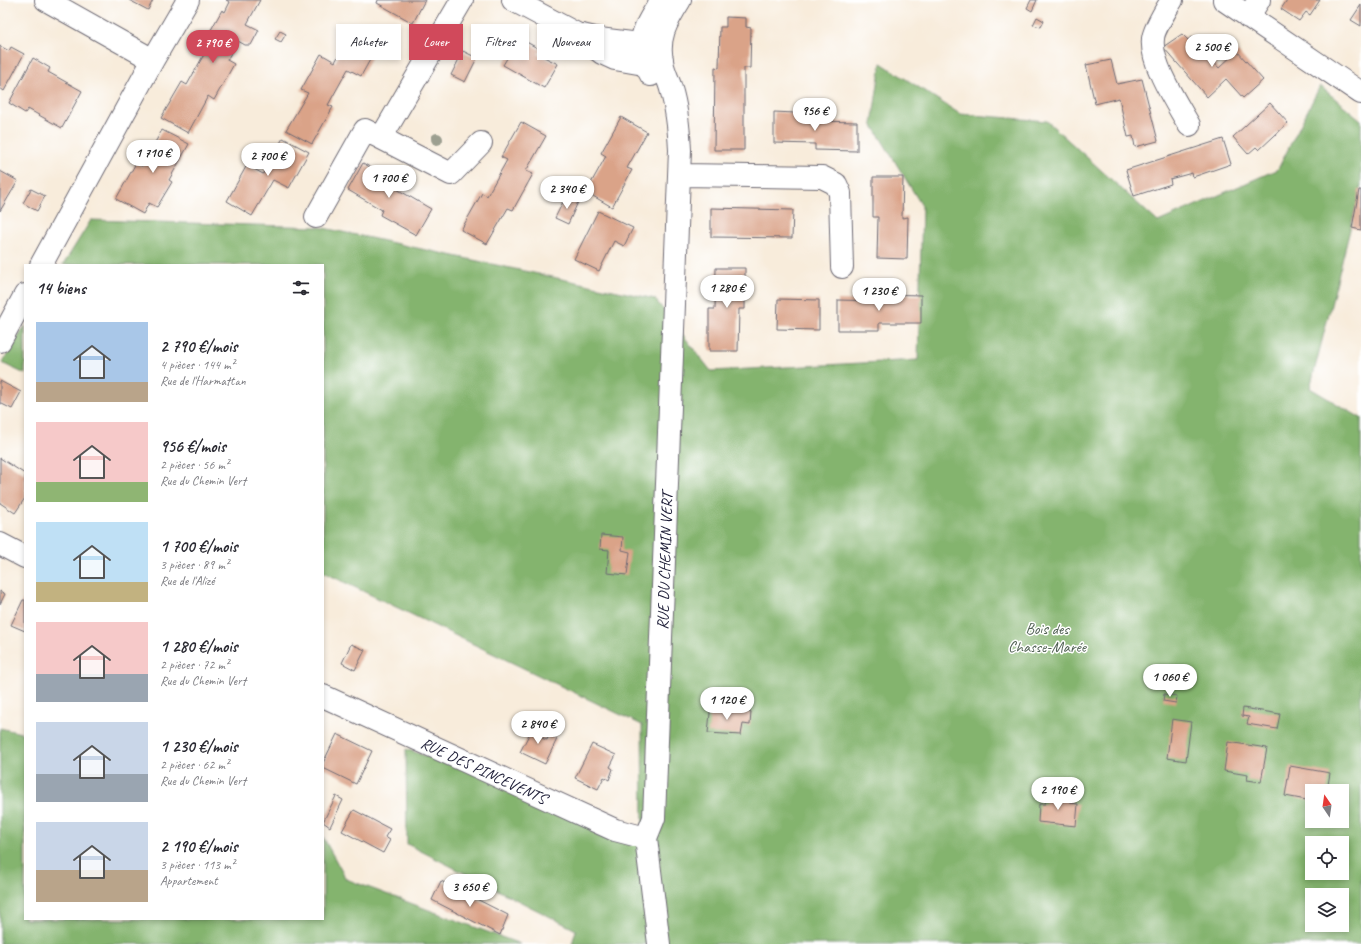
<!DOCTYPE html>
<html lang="fr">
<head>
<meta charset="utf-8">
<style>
	body { margin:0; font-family:Caveat,sans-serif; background:#f2f2f3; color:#2b2b33; height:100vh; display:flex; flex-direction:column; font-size:15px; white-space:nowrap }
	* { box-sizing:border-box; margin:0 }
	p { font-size:13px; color:#7c7c81 }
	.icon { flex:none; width:22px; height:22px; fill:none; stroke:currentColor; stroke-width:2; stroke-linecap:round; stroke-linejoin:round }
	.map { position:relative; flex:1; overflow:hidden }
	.sheet { position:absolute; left:24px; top:264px; width:300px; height:656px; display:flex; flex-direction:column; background:#fff; border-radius:0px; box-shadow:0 2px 6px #0003 }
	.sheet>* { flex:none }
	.guide { position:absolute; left:336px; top:24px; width:380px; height:36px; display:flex; gap:8px }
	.needle { width:26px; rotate:347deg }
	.buttons { position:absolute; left:1305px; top:784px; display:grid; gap:8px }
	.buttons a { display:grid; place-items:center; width:44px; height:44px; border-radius:0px; background:#fff; box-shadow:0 2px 6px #0003; font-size:20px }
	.price { position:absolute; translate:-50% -34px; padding:0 9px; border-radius:14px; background:#fff; color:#222; font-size:13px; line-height:26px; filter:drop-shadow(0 1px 2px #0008) }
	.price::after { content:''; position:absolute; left:50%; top:24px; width:12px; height:9px; margin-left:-6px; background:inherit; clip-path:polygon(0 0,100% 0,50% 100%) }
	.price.selected { background:#d1495b; color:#fff }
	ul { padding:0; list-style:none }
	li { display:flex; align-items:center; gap:12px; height:100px; padding:0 12px }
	li span { display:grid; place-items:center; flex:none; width:112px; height:80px; border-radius:0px; color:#555 }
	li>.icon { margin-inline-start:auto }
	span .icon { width:48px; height:48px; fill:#fffc; stroke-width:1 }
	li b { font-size:17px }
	h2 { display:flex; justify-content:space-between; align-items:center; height:48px; padding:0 12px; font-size:17px }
	.chip { padding:0 14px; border-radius:0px; background:#fff; box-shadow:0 2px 6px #0003; font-size:14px; line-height:36px }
	.chip.selected { background:#d1495b; color:#fff }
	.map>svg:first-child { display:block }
	.forest { fill:#84b46e; stroke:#536b54; fill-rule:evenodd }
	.building { fill:#daa388 }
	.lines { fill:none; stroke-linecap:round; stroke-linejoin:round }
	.street-casing { stroke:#6d6973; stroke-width:24 }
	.street { stroke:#fff; stroke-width:22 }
	.tree { fill:#9c9f90 }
	.labels { text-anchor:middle; stroke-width:3; stroke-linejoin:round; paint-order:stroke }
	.street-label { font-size:16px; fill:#22223b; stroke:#fff }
	.park-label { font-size:16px; fill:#506053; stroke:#fff }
</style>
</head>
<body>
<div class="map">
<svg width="1361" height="944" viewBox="0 0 1361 944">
	<rect width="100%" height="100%" fill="#fff"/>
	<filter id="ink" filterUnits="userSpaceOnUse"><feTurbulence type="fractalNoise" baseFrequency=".025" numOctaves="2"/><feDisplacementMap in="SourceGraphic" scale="8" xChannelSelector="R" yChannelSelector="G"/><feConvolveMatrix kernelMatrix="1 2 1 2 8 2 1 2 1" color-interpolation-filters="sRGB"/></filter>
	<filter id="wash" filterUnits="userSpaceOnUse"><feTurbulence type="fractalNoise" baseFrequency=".012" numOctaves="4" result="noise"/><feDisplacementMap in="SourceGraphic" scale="16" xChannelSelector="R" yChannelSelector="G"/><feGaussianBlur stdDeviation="0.9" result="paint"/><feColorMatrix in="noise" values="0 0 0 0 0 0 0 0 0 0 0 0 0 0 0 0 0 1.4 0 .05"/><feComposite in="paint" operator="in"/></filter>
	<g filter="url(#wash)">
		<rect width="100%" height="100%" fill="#f8ecdb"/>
		<path class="forest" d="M881,63L960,114L1047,121L1158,222L1278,169L1320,86L1361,120V186L1310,388L1361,418V944H572L576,930L407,844L406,749L643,831L642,725L323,572V265H63L91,220L319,227L655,299L711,371L918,360L922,206L872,124ZM1312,791H1342V821H1312ZM1312,843H1342V873H1312ZM1312,895H1342V925H1312Z
			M25,326V374L2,363Z
			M0,728L25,734V919H323V837L346,879L520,944H0Z"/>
		<g id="blocks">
			<path class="building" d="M129,0H153L148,10Z
				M226,0H260L247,24L259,30L251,45H245L238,41L227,60L234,64L214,100L208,96L188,133L161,118L182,82L187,85L207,49L202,46L222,10L225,12L230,2Z
				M378,0H425L413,23L377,3Z
				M1031,0H1037L1032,11L1027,8Z
				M1287,0H1320L1310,15L1306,12L1299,21L1281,9Z
				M1361,5V26L1351,20Z
				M726,17L746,18V27L751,28L750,68H744V150H714L715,67L719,68L720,27H726Z
				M1037,17L1044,21L1041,27L1033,25Z
				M356,25L381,40L361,76L348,69L328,105L333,107L312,144L286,130L308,93L301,90L321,54L335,62Z
				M280,31L286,34L281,42L275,39Z
				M1182,34L1188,40L1191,37L1219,68L1237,51L1263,80L1243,98L1226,79L1207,97L1163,47Z
				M519,38L541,50L538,54L558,64L544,88L503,65Z
				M0,46L9,51L11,47L24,54L4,91L0,88Z
				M463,51L477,58L465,82L451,75Z
				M33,58L50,68L48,72L82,91L62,128L28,109L25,113L9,103Z
				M1111,60L1117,84L1142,79L1158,141L1135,147L1133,136L1128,137L1119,98L1095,104L1086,65Z
				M1270,103L1288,123L1259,150L1256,147L1248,154L1233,137Z
				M774,112L816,114V121L857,122V151L815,150V144L774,143Z
				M621,117L647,132L627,168L632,170L612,207L586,192L606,156L601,153Z
				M521,122L546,136L526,171L533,174L513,210L508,208L487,244L461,230L482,193L487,196L507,160L501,157Z
				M162,130L189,144L169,180L172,182L157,207L149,203L143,214L116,199L136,163L142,166Z
				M283,138L309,152L289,188L273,180L252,216L227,201L247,165L263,174Z
				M1223,139L1231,164L1193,177L1192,173L1170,179L1171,184L1134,196L1126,170Z
				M363,163L397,183L395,188L431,209L416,235L380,215L382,210L348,190Z
				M0,171L18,181L0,211Z
				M873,177H903L902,218L908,217L907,259L877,258L878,217H873Z
				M31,189L45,196L37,211L23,203Z
				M1359,190H1361V230L1352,228Z
				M566,196L578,202L568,224L555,218Z
				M711,208L793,210L792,238L711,237Z
				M598,211L633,228L624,246L614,241L599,271L574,259Z
				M716,268H745V309H739L738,351H709V309H715Z
				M880,294L921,295V323H879V330H838V300L879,301Z
				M778,299L819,300V330L777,329Z
				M0,381L21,392L12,409L0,403Z
				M0,458L25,474V498L15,513L0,503Z
				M601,535L623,537L622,550L630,552L627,575L607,573L609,550L600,549Z
				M0,591L5,594L0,604Z
				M23,600H25V631L11,625Z
				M351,644L365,650L355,670L342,663Z
				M1164,694L1177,696L1176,703L1163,701Z
				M711,703L720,704V710L751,712L750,725L743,724L741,735L708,733Z
				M1243,708L1280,714L1277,729L1247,724L1249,717L1242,716Z
				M1172,719L1191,722L1186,761L1167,758Z
				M534,725L546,731L542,738L547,740L549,735L557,739L545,764L520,752Z
				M337,734L372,751L356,784L323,768V763Z
				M1228,742L1267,748L1261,782L1247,780L1248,775L1224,771Z
				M592,744L616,755L610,767L613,769L609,780L604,777L598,789L575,778Z
				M1290,766L1330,773L1327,791H1312V801L1285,796Z
				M1047,795L1072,798L1071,803L1078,804L1076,826L1038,822L1039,804H1045Z
				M336,796L343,800L330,827L323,822Z
				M354,810L390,829L385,837L390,840L383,853L342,831Z
				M441,881L508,915L500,935L432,900Z"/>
		</g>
	</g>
	<g filter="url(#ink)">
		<use href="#blocks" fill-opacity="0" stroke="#6d6973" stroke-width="1"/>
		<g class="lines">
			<defs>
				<path id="street" d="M46,0L153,60
					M513,0L575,33L602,53L615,59L638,63L662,59
					M1172,0C1167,8 1153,31 1153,39C1150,63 1177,104 1189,125
					M1224,0L1361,93
					M1248,17L1259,0
					M582,35L599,39L656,46
					M651,75C632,45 644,27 662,0
					M381,138L451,174L481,143
					M680,175L822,177L836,184L840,193L842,267
					M316,217L365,130L381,138L462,0
					M41,265L153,60L188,0
					M0,341L25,295
					M0,544L25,557
					M323,696L615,830L646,838
					M659,944L646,838L654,818L680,150C679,130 677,109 671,89C669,81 665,74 663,66C656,39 666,22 680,0"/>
			</defs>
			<use href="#street" class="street-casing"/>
			<use href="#street" class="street"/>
		</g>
		<circle class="tree" cx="437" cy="139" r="6"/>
	</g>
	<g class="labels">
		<g class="street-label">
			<text transform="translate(664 561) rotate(-88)" y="6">RUE DU CHEMIN VERT</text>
			<text transform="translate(484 770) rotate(25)" y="6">RUE DES PINCEVENTS</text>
		</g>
		<g class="park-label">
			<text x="1047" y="634">Bois des<tspan x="1047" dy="18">Chasse-Marée</tspan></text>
		</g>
	</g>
</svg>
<div class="buttons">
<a><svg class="needle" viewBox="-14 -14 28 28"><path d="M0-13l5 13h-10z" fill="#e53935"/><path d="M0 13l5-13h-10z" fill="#7c7c81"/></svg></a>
<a><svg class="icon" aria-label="locate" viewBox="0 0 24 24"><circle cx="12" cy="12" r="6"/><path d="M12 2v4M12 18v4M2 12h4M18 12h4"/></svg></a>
<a><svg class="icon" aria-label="layers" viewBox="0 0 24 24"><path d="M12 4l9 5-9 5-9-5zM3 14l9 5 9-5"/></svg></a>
</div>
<b class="price selected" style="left:213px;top:64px">2 790 €</b>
<b class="price" style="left:1212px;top:68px">2 500 €</b>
<b class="price" style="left:815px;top:132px">956 €</b>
<b class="price" style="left:153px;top:174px">1 710 €</b>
<b class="price" style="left:268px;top:177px">2 700 €</b>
<b class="price" style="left:389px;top:199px">1 700 €</b>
<b class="price" style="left:567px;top:210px">2 340 €</b>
<b class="price" style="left:727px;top:309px">1 280 €</b>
<b class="price" style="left:879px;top:312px">1 230 €</b>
<b class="price" style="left:1170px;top:698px">1 060 €</b>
<b class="price" style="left:727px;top:721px">1 120 €</b>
<b class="price" style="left:538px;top:745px">2 840 €</b>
<b class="price" style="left:1058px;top:811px">2 190 €</b>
<b class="price" style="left:470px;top:908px">3 650 €</b>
<div class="guide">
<a class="chip">Acheter</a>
<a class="chip selected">Louer</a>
<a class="chip">Filtres</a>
<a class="chip">Nouveau</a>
</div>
<section class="sheet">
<h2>14 biens<svg class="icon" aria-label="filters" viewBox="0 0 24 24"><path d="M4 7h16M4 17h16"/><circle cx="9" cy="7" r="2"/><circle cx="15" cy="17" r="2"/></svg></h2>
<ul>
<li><span style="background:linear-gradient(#a9c7e8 75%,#b9a48a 0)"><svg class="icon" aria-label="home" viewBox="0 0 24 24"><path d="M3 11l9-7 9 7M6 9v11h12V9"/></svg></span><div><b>2 790 €/mois</b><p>4 pièces · 144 m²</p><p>Rue de l'Harmattan</p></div></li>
<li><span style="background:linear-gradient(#f6c9c9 75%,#8fb573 0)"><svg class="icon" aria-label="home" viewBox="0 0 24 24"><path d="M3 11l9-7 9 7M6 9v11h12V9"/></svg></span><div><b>956 €/mois</b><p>2 pièces · 56 m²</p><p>Rue du Chemin Vert</p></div></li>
<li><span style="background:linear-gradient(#bfe0f5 75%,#c2b280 0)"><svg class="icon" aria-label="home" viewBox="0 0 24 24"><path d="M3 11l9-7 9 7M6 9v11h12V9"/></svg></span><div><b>1 700 €/mois</b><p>3 pièces · 89 m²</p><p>Rue de l'Alizé</p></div></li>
<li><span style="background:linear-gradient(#f6c9c9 65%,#9aa5b1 0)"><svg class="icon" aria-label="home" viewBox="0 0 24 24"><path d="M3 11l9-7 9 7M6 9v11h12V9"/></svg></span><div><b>1 280 €/mois</b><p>2 pièces · 72 m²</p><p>Rue du Chemin Vert</p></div></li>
<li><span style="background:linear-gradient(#c9d6e8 65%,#9aa5b1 0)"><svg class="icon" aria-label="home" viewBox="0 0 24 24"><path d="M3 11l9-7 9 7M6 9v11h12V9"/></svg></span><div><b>1 230 €/mois</b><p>2 pièces · 62 m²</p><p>Rue du Chemin Vert</p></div></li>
<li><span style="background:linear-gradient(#c9d6e8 60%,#b9a48a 0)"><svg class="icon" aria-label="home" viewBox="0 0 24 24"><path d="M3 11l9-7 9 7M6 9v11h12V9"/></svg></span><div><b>2 190 €/mois</b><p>3 pièces · 113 m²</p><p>Appartement</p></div></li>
</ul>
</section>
</div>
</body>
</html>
